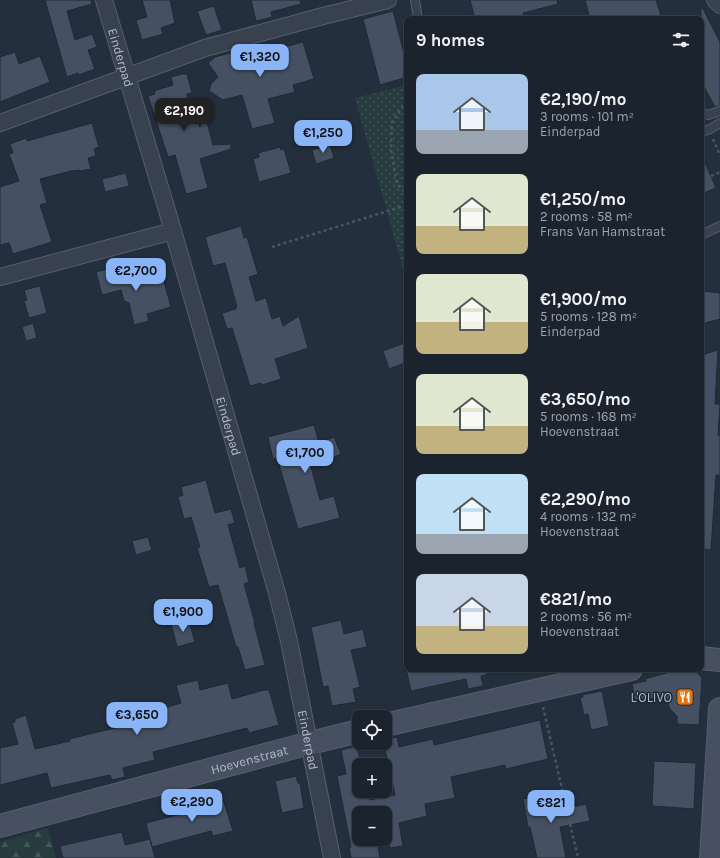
<!DOCTYPE html>
<html lang="en">
<head>
<meta charset="utf-8">
<style>
	body { margin:0; font-family:Karla,sans-serif; background:#242b36; color:#f1f3f6; height:100vh; display:flex; flex-direction:column; font-size:15px; white-space:nowrap }
	* { box-sizing:border-box; margin:0 }
	p { font-size:13px; color:#a0a4aa }
	.icon { flex:none; width:22px; height:22px; fill:none; stroke:currentColor; stroke-width:2; stroke-linecap:round; stroke-linejoin:round }
	.map { position:relative; flex:1; overflow:hidden }
	.sheet { position:absolute; left:404px; top:16px; width:300px; height:656px; display:flex; flex-direction:column; background:#1b232e; border-radius:8px; box-shadow:0 1px 3px #0004,0 0 0 1px #39404a }
	.sheet>* { flex:none }
	.fabs { position:absolute; left:352px; top:710px; display:grid; gap:8px }
	.fabs a { display:grid; place-items:center; width:40px; height:40px; border-radius:8px; background:#1b232e; box-shadow:0 1px 3px #0004,0 0 0 1px #39404a; font-size:20px }
	.price { position:absolute; translate:-50% -34px; padding:0 9px; border-radius:8px; background:#8ab4f8; color:#111; font-size:13px; line-height:26px; filter:drop-shadow(0 1px 2px #0008) }
	.price::after { content:''; position:absolute; left:50%; top:24px; width:12px; height:9px; margin-left:-6px; background:inherit; clip-path:polygon(0 0,100% 0,50% 100%) }
	.price.on { background:#222; color:#fff }
	ul { padding:0; list-style:none }
	li { display:flex; align-items:center; gap:12px; height:100px; padding:0 12px }
	li span { display:grid; place-items:center; flex:none; width:112px; height:80px; border-radius:8px; color:#555 }
	li>.icon { margin-inline-start:auto }
	span .icon { width:48px; height:48px; fill:#fffc; stroke-width:1 }
	li b { font-size:17px }
	h2 { display:flex; justify-content:space-between; align-items:center; height:48px; padding:0 12px; font-size:17px }
	.map>svg:first-child { display:block }
	.forest { fill:url(#forest-firs) }
	.park { fill:url(#park-dots) }
	.building { fill:#455162; stroke:#1f2835 }
	.lines { fill:none; stroke-linecap:round; stroke-linejoin:round }
	.lane-casing { stroke:#565f6c; stroke-width:10 }
	.street-casing { stroke:#565f6c; stroke-width:18 }
	.secondary-casing { stroke:#565f6c; stroke-width:24 }
	.path { stroke:#44595c; stroke-width:2.5; stroke-dasharray:3 3; stroke-linecap:butt }
	.lane { stroke:#38414e; stroke-width:8 }
	.street { stroke:#38414e; stroke-width:16 }
	.secondary { stroke:#465061; stroke-width:22 }
	.labels { text-anchor:middle; stroke-width:3; stroke-linejoin:round; paint-order:stroke }
	.street-label { font-size:13px; fill:#b4bcc9; stroke:#1d2633 }
	.poi-label { font-size:13px; fill:#b4bcc9; stroke:#1d2633; text-anchor:end }
</style>
</head>
<body>
<div class="map">
<svg width="720" height="858" viewBox="0 0 720 858">
	<defs>
		<pattern id="forest-firs" width="22" height="20" patternUnits="userSpaceOnUse"><rect width="22" height="20" fill="#263c3f"/><path d="M5 1l3.5 6h-7zM16 11l3.5 6h-7z" fill="#435659"/></pattern>
		<pattern id="park-dots" width="8" height="8" patternUnits="userSpaceOnUse"><rect width="8" height="8" fill="#263c3f"/><path d="M2 2h.1M6 6h.1" fill="none" stroke="#435659" stroke-width="1.8" stroke-linecap="round"/></pattern>
	</defs>
	<rect width="100%" height="100%" fill="#242f3e"/>
	<path class="forest" d="M48,828L56,858H0V842Z"/>
	<path class="park" d="M407,85V283L355,98Z"/>
	<path class="building" d="M45,0H91L92,4L67,11L75,40L92,34L97,47L88,50L95,69L79,75L78,73L67,77Z
		M142,0H170L175,23L161,28L163,34L142,40L136,20L147,17Z
		M251,0H300L301,4L271,12L272,17L256,21Z
		M470,0H557L558,4L523,13L524,19H475Z
		M585,0H656L662,19H590Z
		M701,5L720,42V106L715,107L701,81Z
		M214,6L222,30L206,35L197,11Z
		M393,11L407,65V77L380,85L363,19Z
		M303,42L314,79L293,85L295,92L268,99L275,123L252,129L242,95L223,100L209,91L211,84L218,77L208,63L215,57L264,44L266,52Z
		M15,52L19,64L40,56L50,82L0,102V57Z
		M182,74H187L192,93L187,94L194,120L198,119L200,127L203,106L213,145L231,144V149L200,159L208,188L186,194L175,155L168,157L148,96L155,94L154,91L173,85L171,77Z
		M92,123L99,147L94,149L96,156L88,158L91,169L80,171L79,170L71,171L40,179L47,203L40,205L52,242L13,254L9,243L0,245V187L19,181L9,154L13,153L10,144L26,138L27,141Z
		M330,145L334,158L316,164L312,150Z
		M280,147L281,150L284,149L291,173L259,182L253,159L259,157L258,153Z
		M701,153L716,188L701,194Z
		M126,173L129,186L105,192L102,179Z
		M241,226L244,238L247,237L258,274L249,277L256,301L266,298L272,319L280,316L283,326L299,316L308,348L275,359L281,379L262,385L261,383L250,386L232,328L227,329L222,313L236,309L235,307H237L225,263L213,266L205,237Z
		M118,266L119,269L124,268L125,272L128,271L130,281L158,273L160,278H163L171,307L147,314L149,321L134,325L129,303L124,301L121,290L102,295L96,272Z
		M40,286L47,313L29,318L24,301L27,300L24,290Z
		M702,291L720,293V319L701,324Z
		M33,323L37,338L26,341L22,327Z
		M407,342V362L389,369L383,351Z
		M718,350L715,404H720L718,435H720V475H716L711,550L701,549V355Z
		M314,425L319,443L334,437L341,454L311,467L320,500L334,496L340,518L298,529L277,458L273,459L268,437Z
		M206,480L215,513L231,509L235,523L228,525L240,568L245,566L249,582L244,584L255,623H254L265,665L245,670L238,647H236L218,585L209,587L197,548L200,547L191,517L184,519L178,497L183,495L181,487Z
		M148,537L152,550L136,555L132,541Z
		M188,618L195,642L177,647L171,623Z
		M341,620L344,634L363,629L367,647L351,650L360,687L353,689L356,702L332,706L328,686L323,687L311,627Z
		M406,669H486L487,675L481,676L483,686L468,689L466,679L411,691Z
		M677,670L696,671L702,678L699,725L677,724V716L670,709L665,696L650,699V698L635,700L632,684L646,681L645,679Z
		M198,680L200,690L228,683L232,699L264,690H269L279,725L249,733L247,728L153,752L155,760L123,768L125,777L112,780L110,775L51,788L47,773L0,785V748L18,744L12,723L15,722V719L26,715L35,749L70,741L69,739L123,726L120,715L152,707L153,711L181,703L176,685Z
		M602,691L609,726L591,730L588,714L584,715L580,698L583,697L582,695Z
		M540,720L548,759L506,769L505,765L451,777L455,798L425,804L427,816L399,823L403,846L390,848L385,824V813H359V845L377,842L380,858H351L349,847H351L337,776L346,774L341,750L357,746L361,765H359V791H368L370,800L395,795L385,749V740L397,737L399,747L433,739L434,745Z
		M654,761L696,763L694,809L652,806Z
		M296,776L298,783H300L304,808L282,813L275,781Z
		M221,793L233,831L213,836L211,831L152,847L146,823L204,808L201,798Z
		M551,793L556,811L586,804L590,821L560,827L566,858H537L530,827H528L523,799Z
		M122,832L125,845L150,839L155,858H63L60,846Z"/>
	<g class="lines">
		<defs>
			<path id="lane" d="M415,0L418,19
				M701,112L708,115L720,111
				M701,132L710,129L720,123
				M701,235L720,226"/>
			<g id="street">
				<path id="s1" d="M104,0L169,217L277,593L289,641L332,858"/>
				<path d="M715,0L720,5"/>
				<path d="M0,123L205,48L323,16L388,0"/>
				<path d="M0,277L173,231"/>
			</g>
			<g id="secondary">
				<path d="M701,658L720,660"/>
				<path d="M385,725L631,669"/>
				<path id="s2" d="M0,826L310,743L359,731"/>
				<path d="M711,858L720,709"/>
			</g>
		</defs>
		<use href="#lane" class="lane-casing"/>
		<use href="#street" class="street-casing"/>
		<use href="#secondary" class="secondary-casing"/>
		<path class="path" d="M407,101L392,122L391,149L397,184L407,195
			M713,139L720,155
			M711,176L720,172
			M272,247L407,205
			M543,707L578,858"/>
		<use href="#lane" class="lane"/>
		<use href="#street" class="street"/>
		<use href="#secondary" class="secondary"/>
	</g>
	<defs>
		<symbol id="restaurant-square" viewBox="-11 -11 22 22"><rect x="-9" y="-9" width="18" height="18" rx="4" fill="#e8710a" stroke="#1d2633"/><path d="M-5-6h1v4h1v-4h1v4h1v-4h1v5L-1.5 .5V6h-2V.5L-5-1ZM5-6V6H3V1.5H1.5Q1.5-4 5-6Z" fill="#fff"/></symbol>
	</defs>
	<g fill-rule="evenodd">
		<use href="#restaurant-square" x="675" y="687" width="20" height="20"/>
	</g>
	<g class="labels">
		<g class="street-label">
			<text dy="5" stroke="none"><textPath href="#s1" startOffset="60">Einderpad</textPath></text>
			<text dy="5" stroke="none"><textPath href="#s1" startOffset="444">Einderpad</textPath></text>
			<text dy="5" stroke="none"><textPath href="#s1" startOffset="768">Einderpad</textPath></text>
			<text dy="5" stroke="none"><textPath href="#s2" startOffset="258">Hoevenstraat</textPath></text>
		</g>
		<g class="poi-label">
			<text x="672" y="702">L'OLIVO</text>
		</g>
	</g>
</svg>
<div class="fabs">
<a><svg class="icon" aria-label="locate" viewBox="0 0 24 24"><circle cx="12" cy="12" r="6"/><path d="M12 2v4M12 18v4M2 12h4M18 12h4"/></svg></a>
<a>+</a>
<a>−</a>
</div>
<b class="price" style="left:260px;top:78px">€1,320</b>
<b class="price on" style="left:184px;top:132px">€2,190</b>
<b class="price" style="left:323px;top:154px">€1,250</b>
<b class="price" style="left:136px;top:292px">€2,700</b>
<b class="price" style="left:305px;top:474px">€1,700</b>
<b class="price" style="left:183px;top:633px">€1,900</b>
<b class="price" style="left:137px;top:736px">€3,650</b>
<b class="price" style="left:192px;top:823px">€2,290</b>
<b class="price" style="left:551px;top:824px">€821</b>
<section class="sheet">
<h2>9 homes<svg class="icon" aria-label="filters" viewBox="0 0 24 24"><path d="M4 7h16M4 17h16"/><circle cx="9" cy="7" r="2"/><circle cx="15" cy="17" r="2"/></svg></h2>
<ul>
<li><span style="background:linear-gradient(#a9c7e8 70%,#9aa5b1 0)"><svg class="icon" aria-label="home" viewBox="0 0 24 24"><path d="M3 11l9-7 9 7M6 9v11h12V9"/></svg></span><div><b>€2,190/mo</b><p>3 rooms · 101 m²</p><p>Einderpad</p></div></li>
<li><span style="background:linear-gradient(#dfe7d0 65%,#c2b280 0)"><svg class="icon" aria-label="home" viewBox="0 0 24 24"><path d="M3 11l9-7 9 7M6 9v11h12V9"/></svg></span><div><b>€1,250/mo</b><p>2 rooms · 58 m²</p><p>Frans Van Hamstraat</p></div></li>
<li><span style="background:linear-gradient(#dfe7d0 60%,#c2b280 0)"><svg class="icon" aria-label="home" viewBox="0 0 24 24"><path d="M3 11l9-7 9 7M6 9v11h12V9"/></svg></span><div><b>€1,900/mo</b><p>5 rooms · 128 m²</p><p>Einderpad</p></div></li>
<li><span style="background:linear-gradient(#dfe7d0 65%,#c2b280 0)"><svg class="icon" aria-label="home" viewBox="0 0 24 24"><path d="M3 11l9-7 9 7M6 9v11h12V9"/></svg></span><div><b>€3,650/mo</b><p>5 rooms · 168 m²</p><p>Hoevenstraat</p></div></li>
<li><span style="background:linear-gradient(#bfe0f5 75%,#9aa5b1 0)"><svg class="icon" aria-label="home" viewBox="0 0 24 24"><path d="M3 11l9-7 9 7M6 9v11h12V9"/></svg></span><div><b>€2,290/mo</b><p>4 rooms · 132 m²</p><p>Hoevenstraat</p></div></li>
<li><span style="background:linear-gradient(#c9d6e8 65%,#c2b280 0)"><svg class="icon" aria-label="home" viewBox="0 0 24 24"><path d="M3 11l9-7 9 7M6 9v11h12V9"/></svg></span><div><b>€821/mo</b><p>2 rooms · 56 m²</p><p>Hoevenstraat</p></div></li>
</ul>
</section>
</div>
</body>
</html>
